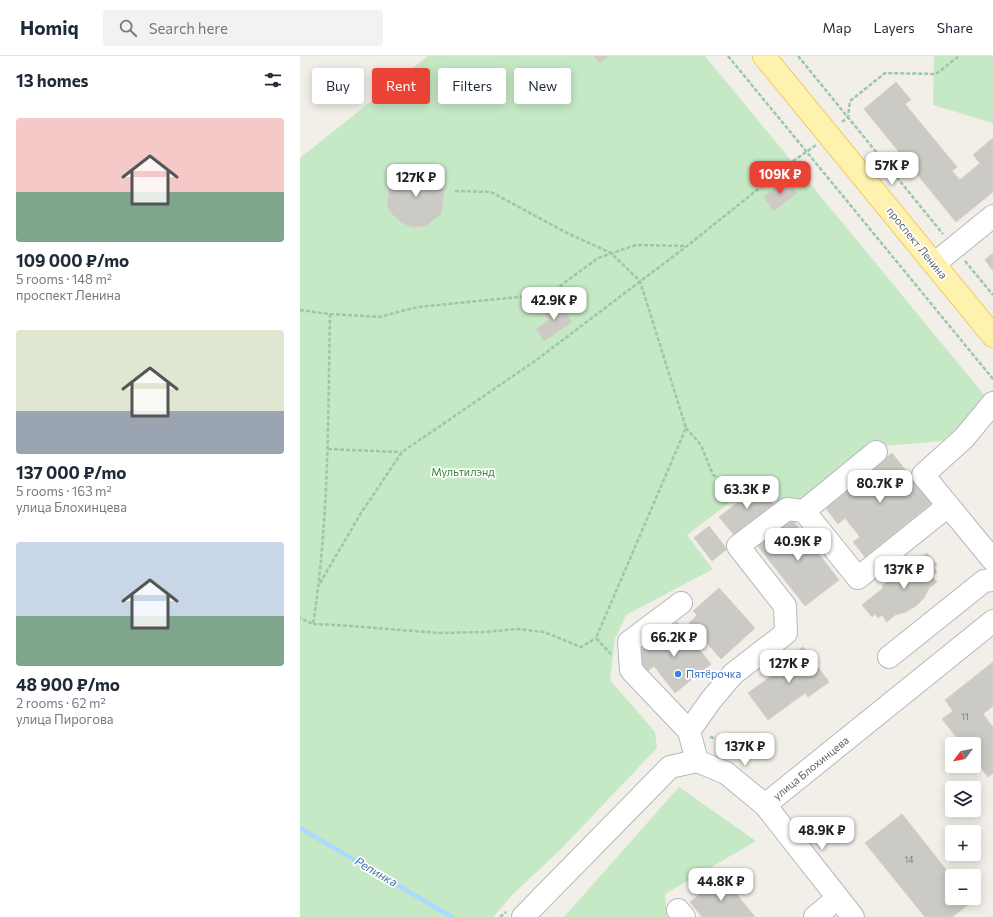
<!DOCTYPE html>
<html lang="en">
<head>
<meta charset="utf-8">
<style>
	body { margin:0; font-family:Commissioner,sans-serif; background:#f2f2f3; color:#1f2937; height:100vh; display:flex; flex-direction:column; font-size:15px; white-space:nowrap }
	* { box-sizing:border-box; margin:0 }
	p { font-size:13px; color:#747a83 }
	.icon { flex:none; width:22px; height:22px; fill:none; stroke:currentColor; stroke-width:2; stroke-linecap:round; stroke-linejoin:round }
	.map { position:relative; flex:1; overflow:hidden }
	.drawer { display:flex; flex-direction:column; background:#fff; width:300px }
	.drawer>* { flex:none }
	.banner { position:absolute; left:12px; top:12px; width:380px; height:36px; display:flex; gap:8px }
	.needle { width:26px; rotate:238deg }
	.tools { position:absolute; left:645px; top:681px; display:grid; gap:8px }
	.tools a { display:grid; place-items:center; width:36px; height:36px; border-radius:4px; background:#fff; box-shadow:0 2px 10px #0003; font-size:20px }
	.price { position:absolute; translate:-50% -34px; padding:0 9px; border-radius:8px; background:#fff; color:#222; font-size:13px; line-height:26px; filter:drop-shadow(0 1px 2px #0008) }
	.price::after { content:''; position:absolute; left:50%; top:24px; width:12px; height:9px; margin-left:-6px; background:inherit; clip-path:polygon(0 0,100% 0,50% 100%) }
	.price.current { background:#ea4335; color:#fff }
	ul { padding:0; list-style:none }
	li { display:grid; align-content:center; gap:8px; height:212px; padding:0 16px }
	li span { display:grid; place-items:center; height:124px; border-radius:4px; color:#555 }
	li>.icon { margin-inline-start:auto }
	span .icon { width:72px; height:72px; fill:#fffc; stroke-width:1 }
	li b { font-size:17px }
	h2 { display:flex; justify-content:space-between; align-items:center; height:48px; padding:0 16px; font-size:17px }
	.tag { padding:0 14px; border-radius:4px; background:#fff; box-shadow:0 2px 10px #0003; font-size:14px; line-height:36px }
	.tag.current { background:#ea4335; color:#fff }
	header { display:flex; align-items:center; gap:24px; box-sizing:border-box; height:56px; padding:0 20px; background:#fff; border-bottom:1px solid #e0e1e3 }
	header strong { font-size:19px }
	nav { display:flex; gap:22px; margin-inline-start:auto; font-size:14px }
	.search { width:280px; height:36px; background:#f2f2f3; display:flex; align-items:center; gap:10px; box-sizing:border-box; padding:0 14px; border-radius:4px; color:#747a83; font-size:15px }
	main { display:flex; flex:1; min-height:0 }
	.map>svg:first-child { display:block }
	.green { fill:#c5e8c5 }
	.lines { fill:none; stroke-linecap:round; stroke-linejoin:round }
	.stream { stroke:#aadaff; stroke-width:4.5 }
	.building { fill:#cccac5; stroke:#d6d1c6 }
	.minor-casing { stroke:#b5b8bc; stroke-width:24 }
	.major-casing { stroke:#f2c960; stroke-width:24 }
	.path { stroke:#9cc7a9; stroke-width:2.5; stroke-dasharray:4 2; stroke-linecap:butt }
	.minor { stroke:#fff; stroke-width:22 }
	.major { stroke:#fff2af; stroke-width:22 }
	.shop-dot { fill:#3f7fe0; stroke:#fff; stroke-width:1.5 }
	.labels { text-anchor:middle; stroke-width:3.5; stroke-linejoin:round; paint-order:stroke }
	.number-label { font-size:9px; fill:#7a7d7f }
	.street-label { font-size:11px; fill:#5f6368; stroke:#fff }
	.park-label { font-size:11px; fill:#348238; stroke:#fff }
	.shop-label { font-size:11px; fill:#366cbe; stroke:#fff; text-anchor:start }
	.water-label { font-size:12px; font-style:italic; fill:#4174aa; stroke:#fff }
</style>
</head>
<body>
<header>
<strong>Homiq</strong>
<div class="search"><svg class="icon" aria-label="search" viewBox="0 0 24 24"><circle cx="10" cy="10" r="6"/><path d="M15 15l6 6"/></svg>Search here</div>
<nav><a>Map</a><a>Layers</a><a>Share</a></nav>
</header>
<main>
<section class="drawer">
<h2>13 homes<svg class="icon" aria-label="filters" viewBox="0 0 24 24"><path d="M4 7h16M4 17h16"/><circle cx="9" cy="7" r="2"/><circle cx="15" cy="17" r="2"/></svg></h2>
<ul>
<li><span style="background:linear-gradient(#f6c9c9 60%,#7fa58c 0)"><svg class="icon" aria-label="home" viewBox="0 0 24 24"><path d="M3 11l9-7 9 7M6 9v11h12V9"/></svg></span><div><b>109 000 ₽/mo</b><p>5 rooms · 148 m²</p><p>проспект Ленина</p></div></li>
<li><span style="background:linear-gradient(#dfe7d0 65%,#9aa5b1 0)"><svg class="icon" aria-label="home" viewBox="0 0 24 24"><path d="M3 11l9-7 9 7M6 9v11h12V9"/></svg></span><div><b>137 000 ₽/mo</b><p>5 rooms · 163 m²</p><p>улица Блохинцева</p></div></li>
<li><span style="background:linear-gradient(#c9d6e8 60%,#7fa58c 0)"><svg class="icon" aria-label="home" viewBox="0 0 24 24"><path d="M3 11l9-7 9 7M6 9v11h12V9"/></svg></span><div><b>48 900 ₽/mo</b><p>2 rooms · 62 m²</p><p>улица Пирогова</p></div></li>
</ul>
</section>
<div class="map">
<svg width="693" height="861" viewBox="0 0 693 861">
	<rect width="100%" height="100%" fill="#f1efe8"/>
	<path class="green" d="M128,0H405L690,346L642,385L570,391L486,456L460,423L387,479L413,513L326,559L315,583L310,624L355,676L357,692L260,794L212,839L193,861H0V102Z
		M634,0H693V67L633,49Z
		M379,731L456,785L365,838L367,861H264Z"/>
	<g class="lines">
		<path class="stream" d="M0,772L152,861"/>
	</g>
	<path class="building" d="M294,0H309L299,7Z
		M596,26L611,44L605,48L657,111L652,115L660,124L680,107L673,99L693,82V136L656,166L564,53Z
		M118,112L130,117L144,133L141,158L126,170L112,171L102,167L91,157L87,149L90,128L108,113Z
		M487,123L497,137L474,155L463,141Z
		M693,197V215L685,204Z
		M258,244L272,266L244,285L236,273L249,264L242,254Z
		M592,397L632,447L565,501L553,486L560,481L545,462L538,468L525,451Z
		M460,429L474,448L434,479L419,461Z
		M491,462L539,524L505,550L457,489Z
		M409,470L427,493L412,505L394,482Z
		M627,497L637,509L634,511L637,516L632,520L637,526L629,532L624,542L616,550L606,556L595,559L587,566L582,559L578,562L575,558L572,561L562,549L583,532L582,530L604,513L605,514Z
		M419,532L455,572L421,603L389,567L397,559L393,555Z
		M377,566L411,608L375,637L354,610L347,616L334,600Z
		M503,591L529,626L508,641L505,637L468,664L448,637L485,610L482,606Z
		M693,606V650L683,658L693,671V717L688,721L674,703V688H662L642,663L653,655L645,644Z
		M602,758L652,821V842H669L672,846L652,861H625L565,787Z
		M423,821L455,861H402L390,846Z"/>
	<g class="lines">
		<defs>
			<path id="minor" d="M634,208L693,160
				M693,347L664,382L623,419L693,504
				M576,396L504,455L558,522L648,450
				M381,547L329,586L331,614L389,675
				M589,601L684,525L693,524
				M397,705L389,675L411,644L433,618L486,577L485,550L438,490L487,453L504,455
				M465,749L553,861
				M378,854L384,861
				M223,861L370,711L397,705L426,717L465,749L693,565
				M515,861L538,842"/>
			<path id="major" d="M464,0L693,280"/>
		</defs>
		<use href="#minor" class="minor-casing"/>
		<use href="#major" class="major-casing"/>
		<path class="path" d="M428,0L693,323
			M498,0L643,178
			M542,66L548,61L550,45L585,17L636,18L659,0
			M155,135L191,136L267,177L311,197L340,225L386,372L296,582L311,598
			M665,205L693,239
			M0,254L30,258C28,361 29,466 13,568L0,562
			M30,258L79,261L118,251L249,238L298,202L336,189L385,190
			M386,372L401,389L413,419L438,431
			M28,393L101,396
			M20,527L61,457L102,396L235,305L387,190L492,106L516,89
			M13,568L38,569L139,577L184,576L217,573L244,576L281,591L296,582
			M410,681L417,683L436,700
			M200,861L206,856"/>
		<use href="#minor" class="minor"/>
		<use href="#major" class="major"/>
	</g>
	<circle class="shop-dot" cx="378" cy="618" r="4"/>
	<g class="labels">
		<g class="number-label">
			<text x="665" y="664">11</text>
			<text x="609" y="807">14</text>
		</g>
		<g class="street-label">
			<text transform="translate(617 187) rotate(51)" y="4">проспект Ленина</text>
			<text transform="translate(511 712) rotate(-39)" y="4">улица Блохинцева</text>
		</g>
		<g class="park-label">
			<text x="163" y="420">Мультилэнд</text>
		</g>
		<g class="shop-label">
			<text x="386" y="622">Пятёрочка</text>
		</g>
		<g class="water-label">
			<text transform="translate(76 816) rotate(30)" y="4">Репинка</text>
		</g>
	</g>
</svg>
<div class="tools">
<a><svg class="needle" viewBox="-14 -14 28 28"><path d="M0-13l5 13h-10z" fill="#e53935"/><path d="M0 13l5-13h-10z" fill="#747a83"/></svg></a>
<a><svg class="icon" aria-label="layers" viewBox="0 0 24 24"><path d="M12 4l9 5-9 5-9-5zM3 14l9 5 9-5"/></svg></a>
<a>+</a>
<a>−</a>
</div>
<b class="price" style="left:592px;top:130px">57K ₽</b>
<b class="price current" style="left:480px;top:139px">109K ₽</b>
<b class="price" style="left:116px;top:142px">127K ₽</b>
<b class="price" style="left:254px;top:265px">42.9K ₽</b>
<b class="price" style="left:580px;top:448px">80.7K ₽</b>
<b class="price" style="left:447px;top:454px">63.3K ₽</b>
<b class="price" style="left:498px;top:506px">40.9K ₽</b>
<b class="price" style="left:604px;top:534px">137K ₽</b>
<b class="price" style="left:374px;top:602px">66.2K ₽</b>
<b class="price" style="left:489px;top:628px">127K ₽</b>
<b class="price" style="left:445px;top:711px">137K ₽</b>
<b class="price" style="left:522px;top:795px">48.9K ₽</b>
<b class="price" style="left:421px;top:846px">44.8K ₽</b>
<div class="banner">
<a class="tag">Buy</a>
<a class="tag current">Rent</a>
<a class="tag">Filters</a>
<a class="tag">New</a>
</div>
</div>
</main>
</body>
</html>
